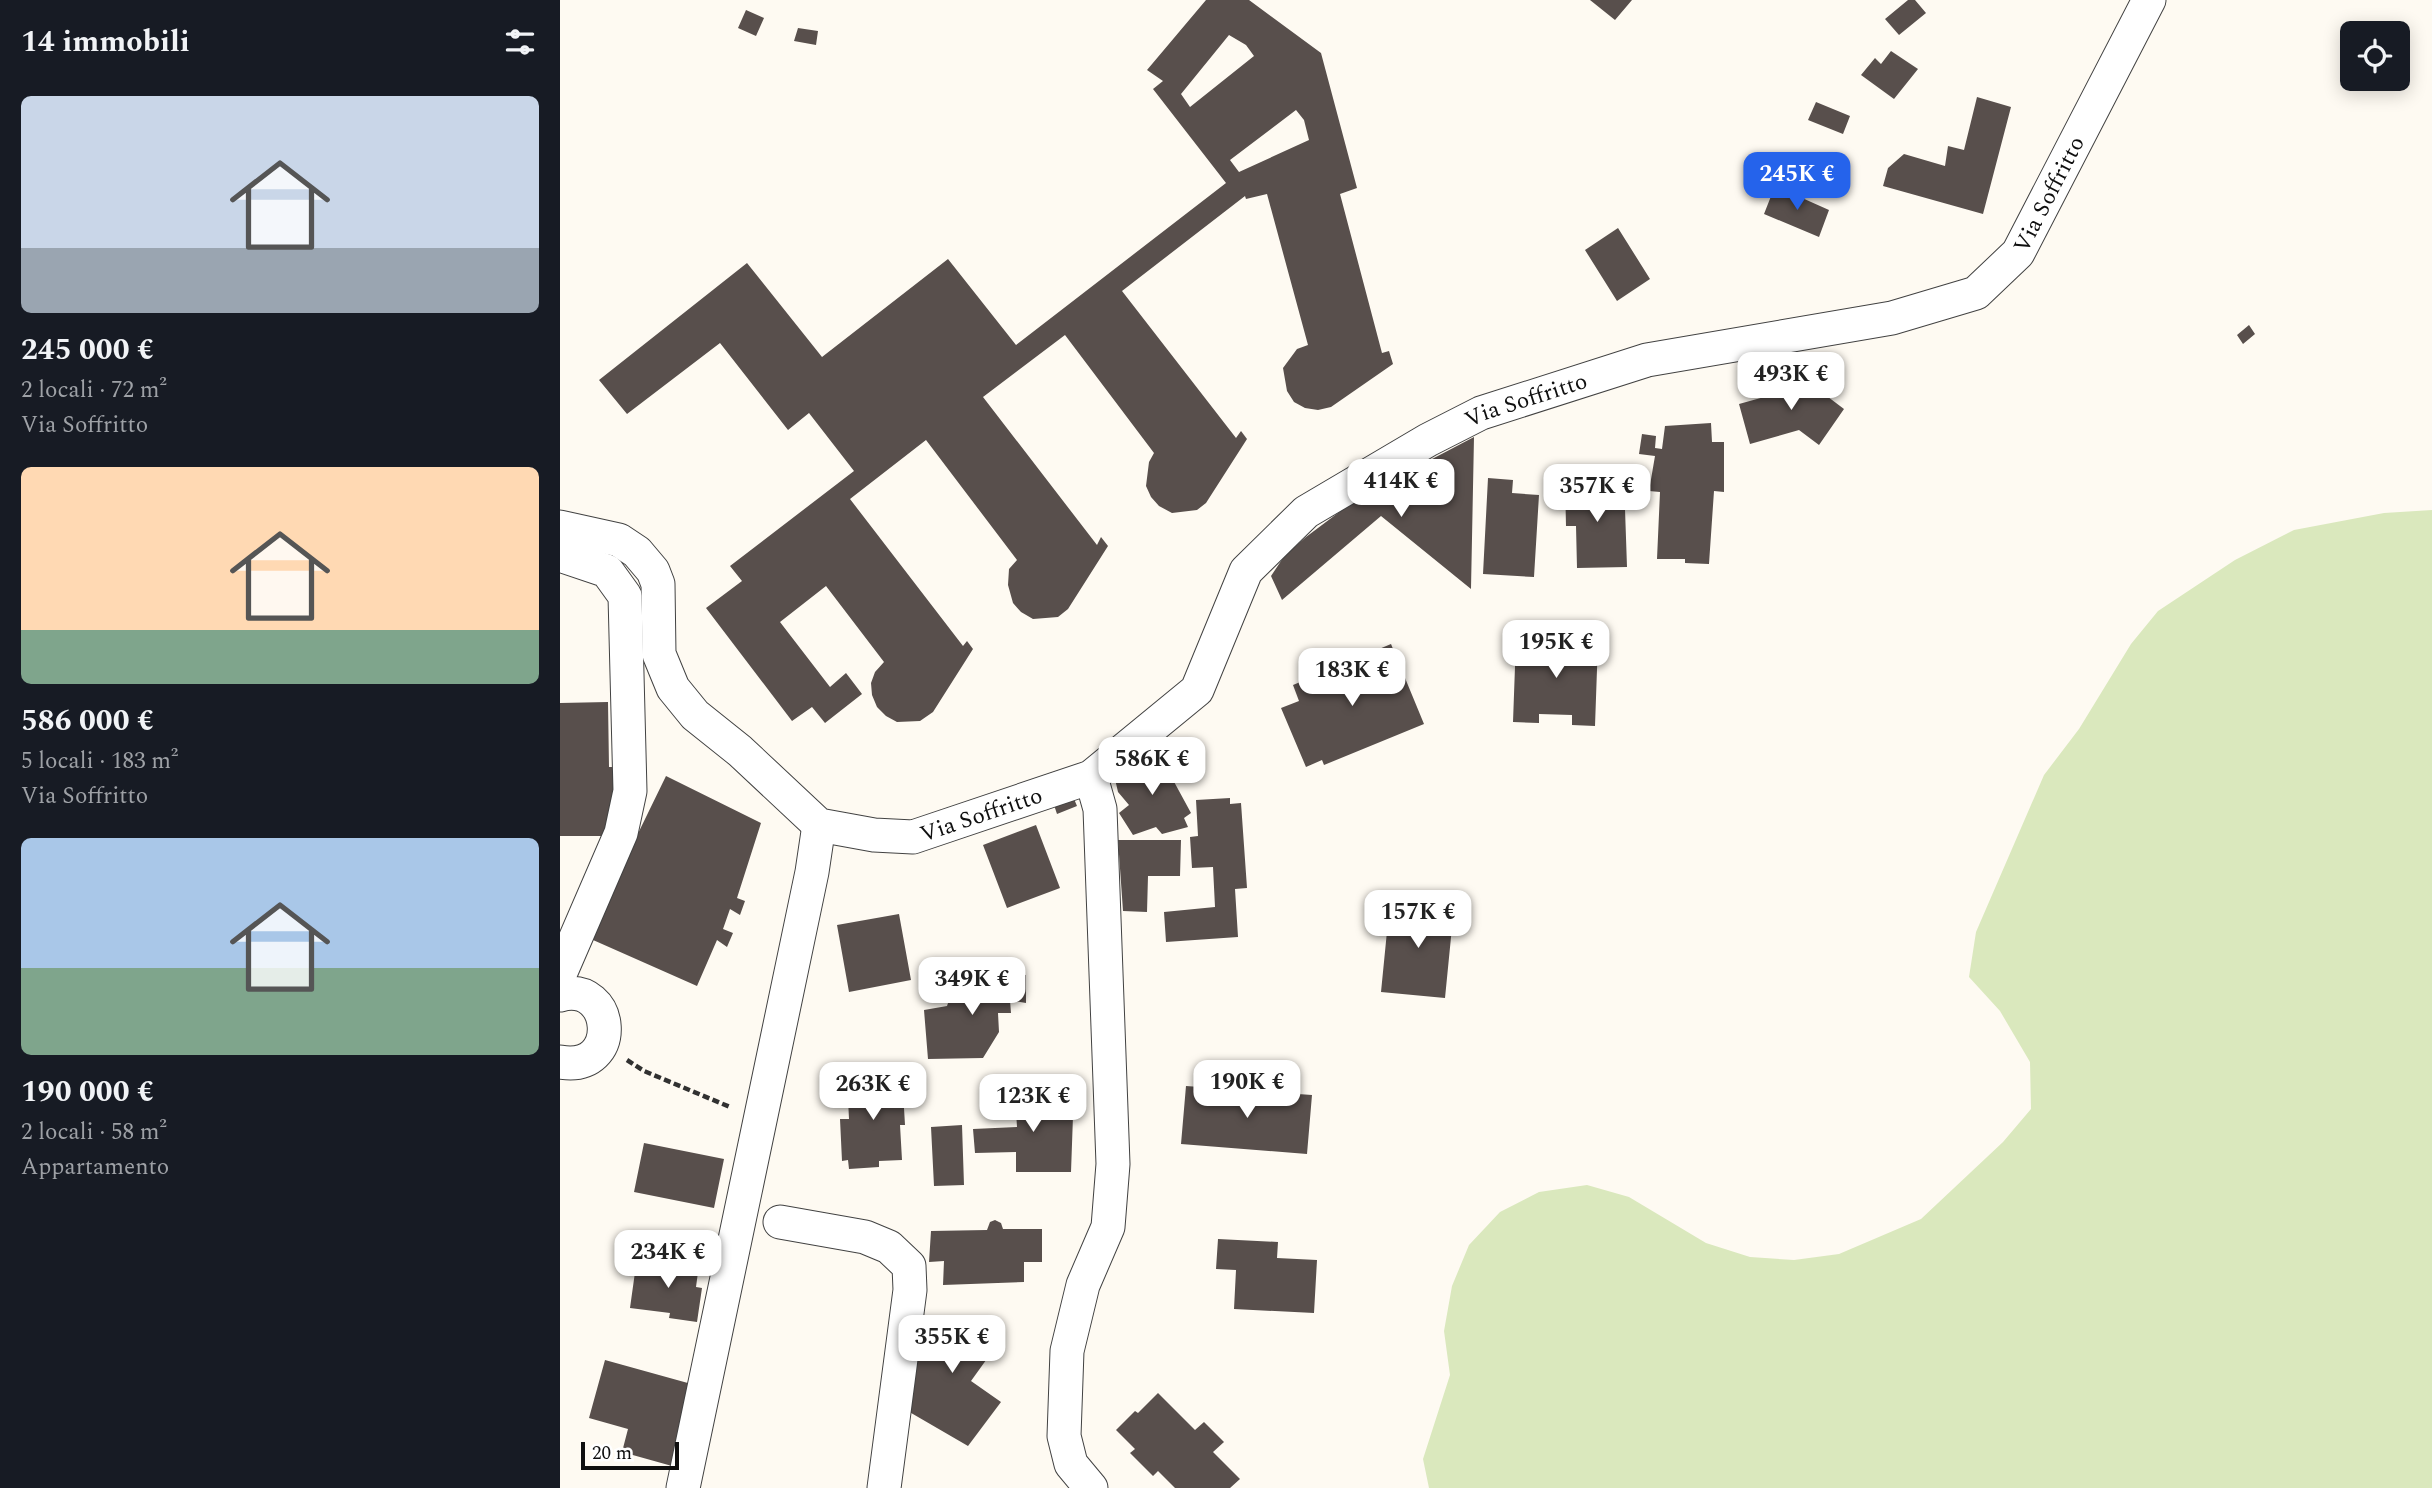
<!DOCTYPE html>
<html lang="it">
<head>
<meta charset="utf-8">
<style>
	body { margin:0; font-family:Spectral,serif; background:#20242c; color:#f1f3f6; height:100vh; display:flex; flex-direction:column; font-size:26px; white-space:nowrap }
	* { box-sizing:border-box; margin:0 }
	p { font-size:23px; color:#9ea1a6 }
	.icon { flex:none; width:38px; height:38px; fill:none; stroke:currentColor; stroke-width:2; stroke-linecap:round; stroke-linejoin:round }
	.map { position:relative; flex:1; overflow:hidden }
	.panel { display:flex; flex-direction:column; background:#171b24; width:560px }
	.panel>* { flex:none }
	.buttons { position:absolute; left:1780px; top:21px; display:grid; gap:14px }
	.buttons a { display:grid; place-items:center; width:70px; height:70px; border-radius:10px; background:#171b24; box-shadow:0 4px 18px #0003; font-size:35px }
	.scale { position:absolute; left:21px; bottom:18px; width:98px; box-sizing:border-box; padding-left:7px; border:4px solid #0f0f0f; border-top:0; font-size:19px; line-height:24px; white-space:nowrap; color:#0f0f0f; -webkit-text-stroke:5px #fff; paint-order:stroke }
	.price { position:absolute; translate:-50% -60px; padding:0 16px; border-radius:14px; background:#fff; color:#222; font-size:23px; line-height:46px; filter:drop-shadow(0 2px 4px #0008) }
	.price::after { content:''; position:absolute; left:50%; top:42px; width:21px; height:16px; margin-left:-10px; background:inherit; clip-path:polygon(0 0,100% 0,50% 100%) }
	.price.on { background:#2563eb; color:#fff }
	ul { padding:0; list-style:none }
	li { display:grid; align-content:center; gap:14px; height:371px; padding:0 21px }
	li span { display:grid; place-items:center; height:217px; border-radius:10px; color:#555 }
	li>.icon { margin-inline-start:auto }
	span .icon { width:126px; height:126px; fill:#fffc; stroke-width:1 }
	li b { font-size:30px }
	h2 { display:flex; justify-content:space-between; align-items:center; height:84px; padding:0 21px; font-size:30px }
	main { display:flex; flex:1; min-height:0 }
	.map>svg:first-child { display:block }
	.green { fill:#dae8bd }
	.building { fill:#584f4c; fill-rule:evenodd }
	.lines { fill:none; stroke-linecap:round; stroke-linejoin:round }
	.street-casing { stroke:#424242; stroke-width:35 }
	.path { stroke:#313131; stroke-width:4.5; stroke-dasharray:7 3.5; stroke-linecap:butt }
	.street { stroke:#fff; stroke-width:33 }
	.labels { text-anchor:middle; stroke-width:7; stroke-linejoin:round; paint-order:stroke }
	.street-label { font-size:23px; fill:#0f0f0f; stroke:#fff }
</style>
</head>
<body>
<main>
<section class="panel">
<h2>14 immobili<svg class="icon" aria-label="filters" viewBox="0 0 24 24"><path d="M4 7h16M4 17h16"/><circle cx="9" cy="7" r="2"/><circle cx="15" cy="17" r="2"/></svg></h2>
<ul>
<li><span style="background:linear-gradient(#c9d6e8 70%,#9aa5b1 0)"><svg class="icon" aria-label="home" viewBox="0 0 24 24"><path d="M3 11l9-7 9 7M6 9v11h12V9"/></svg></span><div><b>245 000 €</b><p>2 locali · 72 m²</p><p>Via Soffritto</p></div></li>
<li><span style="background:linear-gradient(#ffd9b3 75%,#7fa58c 0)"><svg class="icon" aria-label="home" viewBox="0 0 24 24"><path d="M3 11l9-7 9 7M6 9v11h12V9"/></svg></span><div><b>586 000 €</b><p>5 locali · 183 m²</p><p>Via Soffritto</p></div></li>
<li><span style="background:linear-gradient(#a9c7e8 60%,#7fa58c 0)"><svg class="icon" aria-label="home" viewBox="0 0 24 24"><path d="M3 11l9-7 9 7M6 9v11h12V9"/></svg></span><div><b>190 000 €</b><p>2 locali · 58 m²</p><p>Appartamento</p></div></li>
</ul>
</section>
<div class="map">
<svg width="1872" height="1488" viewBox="0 0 1872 1488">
	<rect width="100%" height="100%" fill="#fefaf2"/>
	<path class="green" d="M1872,510V1488H869L863,1459L890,1375L884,1331L892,1286L909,1245L940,1212L979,1192L1027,1185L1069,1197L1146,1243L1190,1257L1234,1260L1279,1254L1361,1219L1443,1142L1471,1109L1470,1062L1440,1011L1409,977L1416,932L1484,775L1519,729L1571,644L1598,611L1675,560L1734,530L1824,513Z"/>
	<path class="building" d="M646,0H689L761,53L797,188L780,194L822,353L829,351L833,364L771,407L758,410L745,408L734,402L727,391L723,368L737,349L748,345L707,194L686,199L685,196L562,291L676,438L681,431L687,439L646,503L637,510L612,513L599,506L591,497L586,486L589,462L594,453L505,335L423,397L537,545L541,537L548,546L508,609L498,617L473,619L461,612L453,603L448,585L449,569L457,560L366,440L290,499L403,646L407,641L413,649L373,712L360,721L337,722L326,716L317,707L312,695L311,683L315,672L324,662L266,586L220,622L270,687L286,673L302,694L265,723L252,707L232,721L146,608L182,581L170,566L294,471L249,413L228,430L160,343L67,414L39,380L187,263L262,357L388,259L456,345L666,183L593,89L603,81L587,70ZM669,35L686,45L694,56L630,107L621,94ZM736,110L744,120L749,140L679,172L670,160Z
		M1030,0H1072L1055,20Z
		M1348,0H1355L1366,13L1339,35L1325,19Z
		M186,10L204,18L196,36L178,28Z
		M238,28L258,31L256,45L234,41Z
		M1331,51L1358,69L1334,99L1301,75L1315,58L1321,64Z
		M1417,97L1451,107L1423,214L1323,186L1328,168L1344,154L1385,166L1388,146L1404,150Z
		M1256,102L1290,116L1283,134L1248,120Z
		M1215,186L1269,210L1259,237L1204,214Z
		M1058,228L1090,279L1057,301L1025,250Z
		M1689,325L1695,334L1683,344L1677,335Z
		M1231,369L1284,409L1259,445L1239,430L1190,444L1179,404L1215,394Z
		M1151,423L1152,442H1164V492L1154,491L1149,564L1125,563V559H1097L1100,492L1089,491L1095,456L1079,454L1082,434L1096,436L1095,448L1102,449L1105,426Z
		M914,437L911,589L821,516L722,600L711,576L725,555L746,537L798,498Z
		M928,478L953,480L952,493L979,495L974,577L923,574Z
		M1055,480L1056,510L1065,509L1067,567L1017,568L1016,526H1006L1005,481Z
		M956,639L1038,641L1035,726L1012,725V715L979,714V723L953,722Z
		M831,644L864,724L764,765L762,760L746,767L721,708L739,701L733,685Z
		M48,702L49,767H55V836H0V703Z
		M601,748L611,763L606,767L631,813L624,818L628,827L602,834L596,827L573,835L559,813L569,805L558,792L555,779Z
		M106,776L201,823L177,898L185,901L180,915L170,909L163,929L173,933L167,947L157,940L137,986L24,936L68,854Z
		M512,794L517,806L497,814L493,802Z
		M670,798V804L681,803L687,888L675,889L678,937L606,942L604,912L655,907L653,867L632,868L630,837L638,836L636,800Z
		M476,825L500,888L447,908L423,845Z
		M558,840H621L620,876H588L587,912L563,911Z
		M830,901L894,907L885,998L821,992Z
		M339,914L351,980L289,992L277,925Z
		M444,972L466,975V1003L450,1000L451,1013H438L439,1032L423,1058L368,1059L364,1010L387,1006L392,991H410L409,975L445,981Z
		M332,1071L333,1092L343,1091L345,1125H340L342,1160L319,1161V1167L289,1169L288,1160L282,1161L280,1119H289L287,1079L309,1078L308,1072Z
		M626,1086L752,1095L747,1154L621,1144Z
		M450,1092H504V1117L513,1116L511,1172H456V1152L415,1153L413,1129L457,1127L456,1111L448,1112Z
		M402,1125L404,1185L374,1186L371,1127Z
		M84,1143L164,1159L154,1208L74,1192Z
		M435,1220L441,1223L443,1229H482V1262H464V1282L383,1285L384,1261L369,1262L371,1231L427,1230L430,1222Z
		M658,1239L718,1242L717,1258L757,1260L754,1313L674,1309L676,1270L656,1269Z
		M100,1259L139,1265L136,1287L142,1288L137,1322L109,1318L110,1313L70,1308L76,1265L99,1268Z
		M360,1316L433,1318L434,1349L411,1381L441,1402L408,1446L346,1410Z
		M45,1360L135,1385L112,1466L62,1452L68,1429L29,1418Z
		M598,1393L635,1430L644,1422L664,1442L653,1452L680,1479L670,1488H615L598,1471L593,1476L570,1453L575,1449L556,1430L575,1411L578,1413Z"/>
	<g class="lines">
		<defs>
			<g id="street">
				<path id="s1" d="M0,527L59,540L77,552L93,571L98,584L99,654L113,688L135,715L180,751L259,825L314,835L353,837L531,777L637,690L686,571L746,512L868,440L921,413L1087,360L1332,318L1416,293L1458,253L1589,0"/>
				<path d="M0,555L47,571L65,596L70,791L61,833L0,974"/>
				<path d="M531,777L540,809L553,1164L548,1227L523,1285L507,1351L504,1436L511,1464L531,1488"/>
				<path d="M0,995C55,980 63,1073 0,1062"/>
				<path d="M220,1222L305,1237L329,1247L349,1266L350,1290L324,1488"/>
				<path d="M123,1488L252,872L259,825"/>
			</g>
		</defs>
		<use href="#street" class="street-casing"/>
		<path class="path" d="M67,1060L84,1071L170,1107"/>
		<use href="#street" class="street"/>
	</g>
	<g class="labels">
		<g class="street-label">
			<text dy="8" stroke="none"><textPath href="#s1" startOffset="1897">Via Soffritto</textPath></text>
			<text dy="8" stroke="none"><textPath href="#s1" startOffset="1309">Via Soffritto</textPath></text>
			<text dy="8" stroke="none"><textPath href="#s1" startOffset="595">Via Soffritto</textPath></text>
		</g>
	</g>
</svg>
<div class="buttons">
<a><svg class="icon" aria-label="locate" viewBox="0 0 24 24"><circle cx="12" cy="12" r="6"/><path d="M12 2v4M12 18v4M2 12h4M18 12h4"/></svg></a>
</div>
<div class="scale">20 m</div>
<b class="price on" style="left:1237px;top:212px">245K €</b>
<b class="price" style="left:1231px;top:412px">493K €</b>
<b class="price" style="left:841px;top:519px">414K €</b>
<b class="price" style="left:1037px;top:524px">357K €</b>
<b class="price" style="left:996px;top:680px">195K €</b>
<b class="price" style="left:792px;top:708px">183K €</b>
<b class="price" style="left:592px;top:797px">586K €</b>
<b class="price" style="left:858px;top:950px">157K €</b>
<b class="price" style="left:412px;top:1017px">349K €</b>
<b class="price" style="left:687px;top:1120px">190K €</b>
<b class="price" style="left:313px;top:1122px">263K €</b>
<b class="price" style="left:473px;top:1134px">123K €</b>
<b class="price" style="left:108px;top:1290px">234K €</b>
<b class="price" style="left:392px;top:1375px">355K €</b>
</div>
</main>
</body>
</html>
